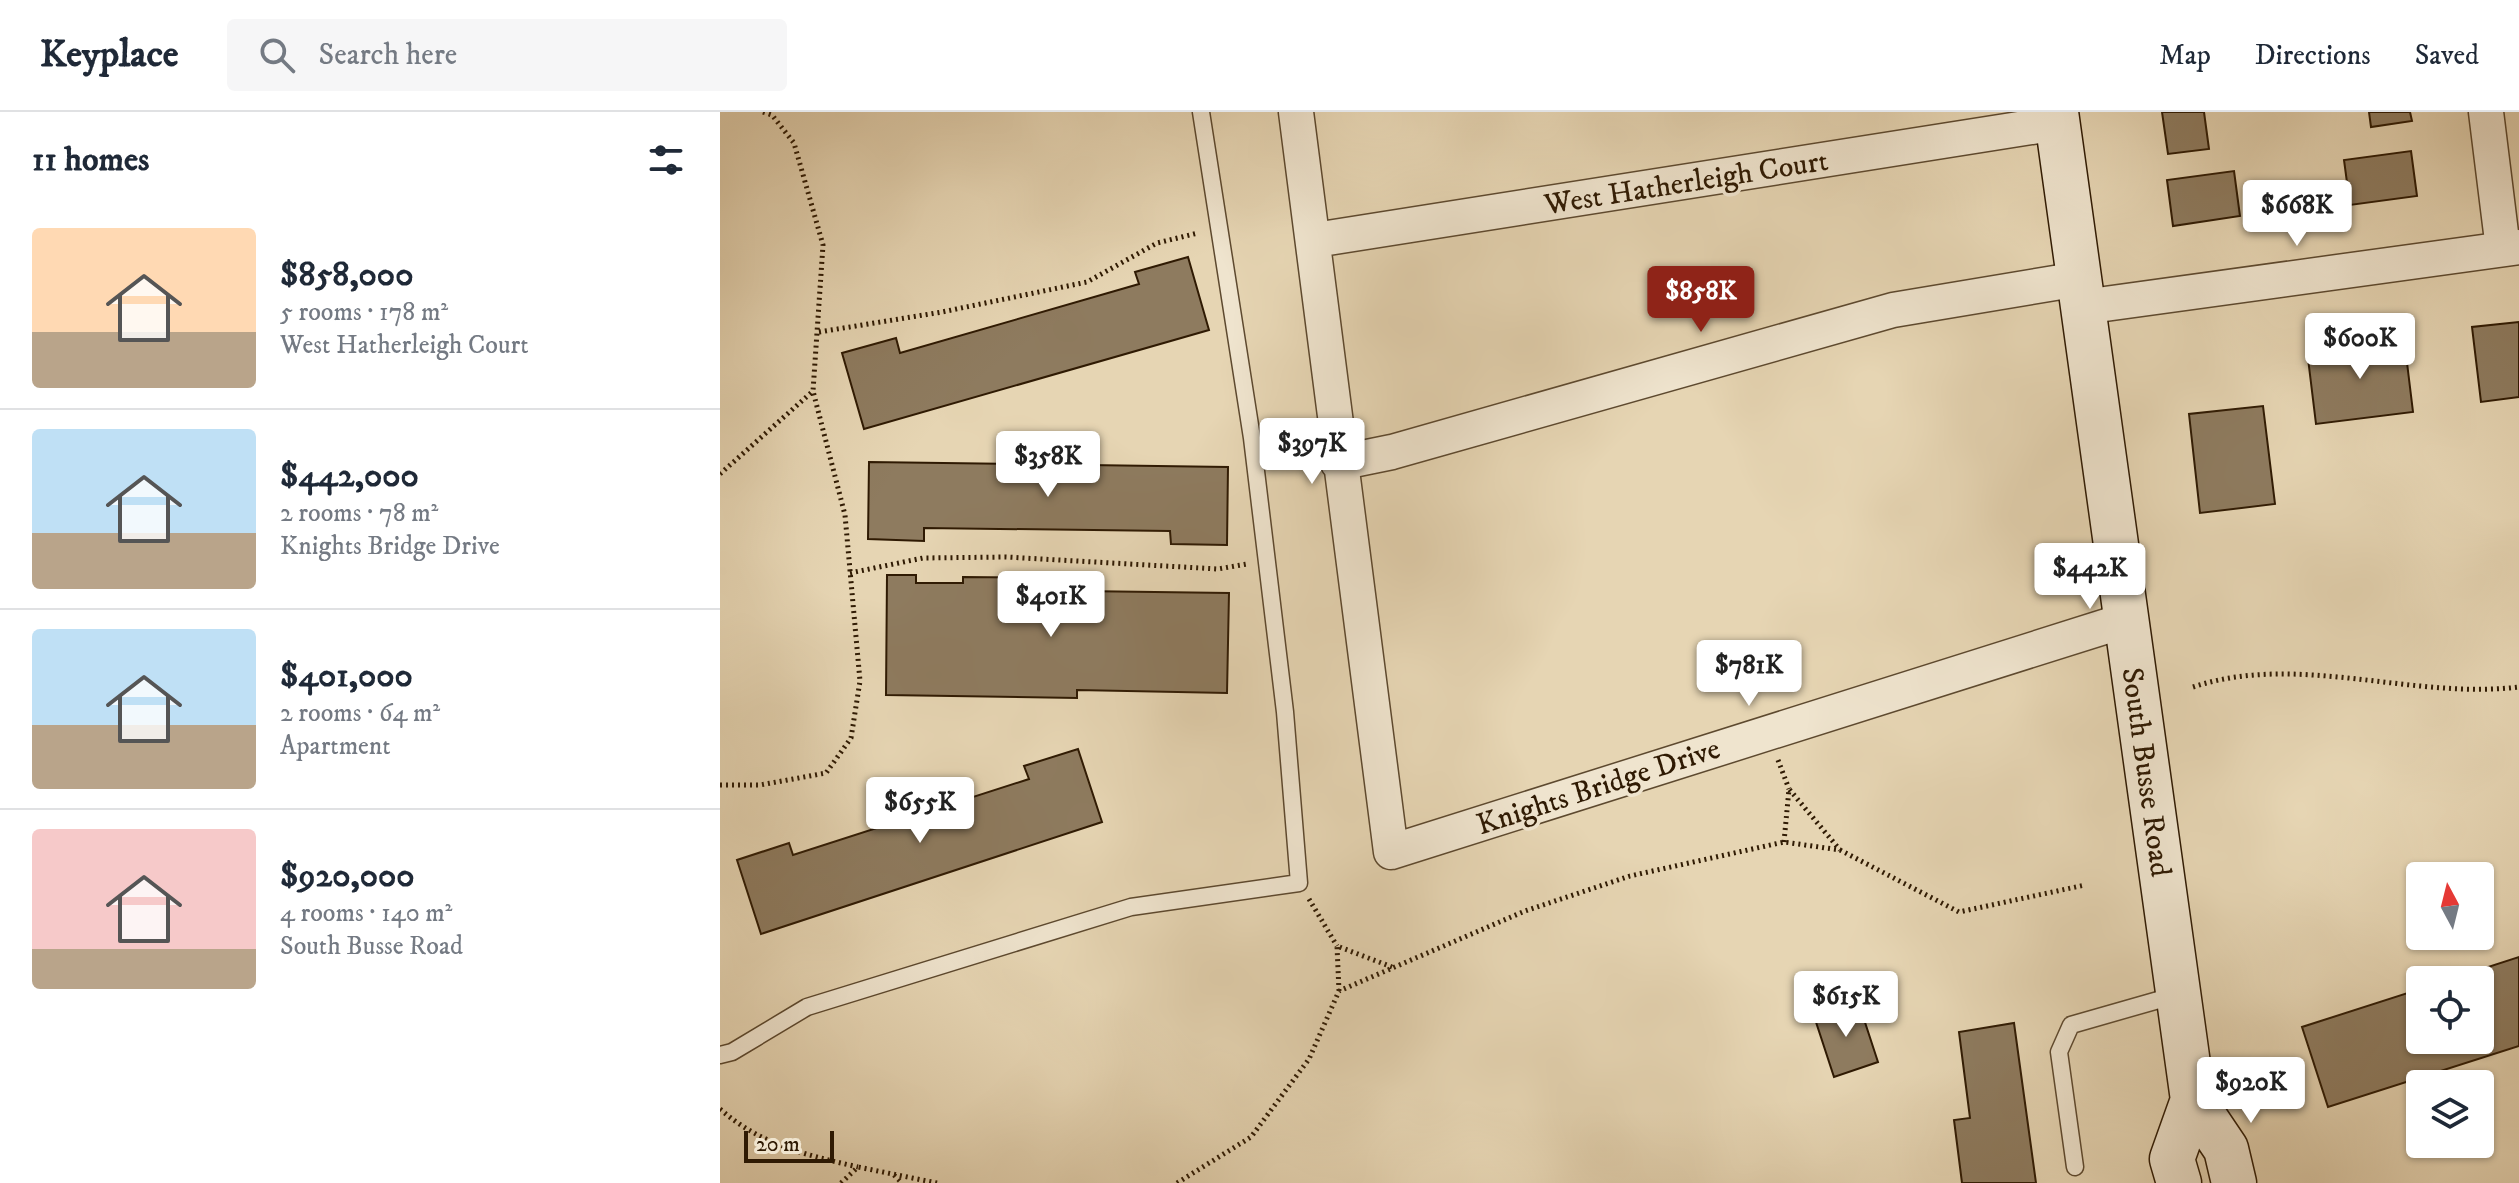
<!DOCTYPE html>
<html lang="en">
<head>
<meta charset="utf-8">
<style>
	body { margin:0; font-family:"IM FELL DW Pica",serif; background:#f6f6f7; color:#1f2937; height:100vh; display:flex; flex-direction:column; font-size:30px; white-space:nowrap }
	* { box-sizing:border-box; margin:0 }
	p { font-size:26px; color:#747a83 }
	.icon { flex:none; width:44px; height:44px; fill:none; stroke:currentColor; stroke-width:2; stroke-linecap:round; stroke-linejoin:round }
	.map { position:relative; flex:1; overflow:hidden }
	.drawer { display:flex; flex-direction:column; background:#fff; width:720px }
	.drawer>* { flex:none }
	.needle { width:52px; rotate:353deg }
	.controls { position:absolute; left:1686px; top:750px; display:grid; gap:16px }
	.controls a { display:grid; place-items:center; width:88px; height:88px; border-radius:8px; background:#fff; box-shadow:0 2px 6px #0004; font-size:40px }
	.scale { position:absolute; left:24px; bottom:20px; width:90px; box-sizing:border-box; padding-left:8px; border:4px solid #2f1a03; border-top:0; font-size:22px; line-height:28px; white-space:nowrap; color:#2f1a03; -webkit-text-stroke:6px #efe4ce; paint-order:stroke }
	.price { position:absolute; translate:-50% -68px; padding:0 18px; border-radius:8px; background:#fff; color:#222; font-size:26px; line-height:52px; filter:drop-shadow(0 2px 4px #0008) }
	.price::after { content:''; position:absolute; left:50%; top:48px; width:24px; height:18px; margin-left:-12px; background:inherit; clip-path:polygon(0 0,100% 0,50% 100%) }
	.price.active { background:#8f2418; color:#fff }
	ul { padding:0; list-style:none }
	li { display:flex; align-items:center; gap:24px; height:200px; padding:0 32px }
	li+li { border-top:2px solid #e0e1e3 }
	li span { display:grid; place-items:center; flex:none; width:224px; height:160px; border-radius:8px; color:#555 }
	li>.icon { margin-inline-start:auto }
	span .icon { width:96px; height:96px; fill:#fffc; stroke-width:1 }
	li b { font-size:34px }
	h2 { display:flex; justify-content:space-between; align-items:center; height:96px; padding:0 32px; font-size:34px }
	header { display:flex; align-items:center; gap:48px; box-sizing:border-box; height:112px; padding:0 40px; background:#fff; border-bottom:2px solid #e0e1e3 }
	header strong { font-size:38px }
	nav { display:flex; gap:44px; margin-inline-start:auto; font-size:28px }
	.search { width:560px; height:72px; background:#f6f6f7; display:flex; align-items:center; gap:20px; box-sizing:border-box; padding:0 28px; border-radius:8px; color:#747a83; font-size:30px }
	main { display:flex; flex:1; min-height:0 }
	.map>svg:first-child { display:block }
	.building { fill:#8e7b5f; stroke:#2f1a03; stroke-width:2 }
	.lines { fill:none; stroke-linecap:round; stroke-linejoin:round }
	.service-casing { stroke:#5d492f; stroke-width:19 }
	.minor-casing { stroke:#5d492f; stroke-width:37 }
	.secondary-casing { stroke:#2f1a03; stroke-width:47 }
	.path { stroke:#2f1a03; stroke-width:5; stroke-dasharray:2 4; stroke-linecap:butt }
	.service { stroke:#efe4ce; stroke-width:16 }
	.minor { stroke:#efe4ce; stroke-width:34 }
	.secondary { stroke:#efe4ce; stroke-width:44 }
	.labels { text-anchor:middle; stroke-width:7; stroke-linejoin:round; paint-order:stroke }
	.street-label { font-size:30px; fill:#2f1a03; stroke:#efe4ce }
</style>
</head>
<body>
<header>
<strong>Keyplace</strong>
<div class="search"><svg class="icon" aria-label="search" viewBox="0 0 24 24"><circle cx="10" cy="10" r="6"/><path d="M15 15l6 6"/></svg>Search here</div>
<nav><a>Map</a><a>Directions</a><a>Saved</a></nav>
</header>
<main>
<section class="drawer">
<h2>11 homes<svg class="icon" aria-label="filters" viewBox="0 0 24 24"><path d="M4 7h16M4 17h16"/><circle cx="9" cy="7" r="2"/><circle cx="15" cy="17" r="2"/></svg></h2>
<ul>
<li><span style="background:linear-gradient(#ffd9b3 65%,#b9a48a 0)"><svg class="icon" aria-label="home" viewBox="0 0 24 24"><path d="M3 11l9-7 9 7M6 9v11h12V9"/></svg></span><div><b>$858,000</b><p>5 rooms · 178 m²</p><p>West Hatherleigh Court</p></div></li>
<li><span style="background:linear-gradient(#bfe0f5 65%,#b9a48a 0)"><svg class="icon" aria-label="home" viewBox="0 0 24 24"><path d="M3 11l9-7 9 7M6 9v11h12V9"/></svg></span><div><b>$442,000</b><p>2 rooms · 78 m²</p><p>Knights Bridge Drive</p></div></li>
<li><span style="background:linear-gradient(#bfe0f5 60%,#b9a48a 0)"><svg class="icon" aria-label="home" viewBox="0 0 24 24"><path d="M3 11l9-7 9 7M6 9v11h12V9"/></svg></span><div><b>$401,000</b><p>2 rooms · 64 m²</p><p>Apartment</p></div></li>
<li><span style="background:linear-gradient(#f6c9c9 75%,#b9a48a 0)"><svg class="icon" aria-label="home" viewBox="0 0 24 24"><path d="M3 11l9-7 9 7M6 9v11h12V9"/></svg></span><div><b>$920,000</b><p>4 rooms · 140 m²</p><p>South Busse Road</p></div></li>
</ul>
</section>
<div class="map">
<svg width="1799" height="1071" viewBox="0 0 1799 1071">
	<rect width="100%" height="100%" fill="#e6d5b3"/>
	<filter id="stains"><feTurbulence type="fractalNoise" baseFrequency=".0025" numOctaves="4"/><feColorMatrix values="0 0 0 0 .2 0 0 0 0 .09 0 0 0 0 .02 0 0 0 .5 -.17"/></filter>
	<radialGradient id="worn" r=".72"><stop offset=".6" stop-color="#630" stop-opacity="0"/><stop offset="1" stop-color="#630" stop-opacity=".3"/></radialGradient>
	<path class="building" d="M1442,0H1484L1489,37L1448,42Z
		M1649,0H1690L1692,9L1651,15Z
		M1691,39L1697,84L1630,93L1624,48Z
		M1514,59L1520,104L1453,114L1447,68Z
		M468,145L489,218L144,317L122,241L176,226L180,241L419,172L415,160Z
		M1799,210V285L1761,290L1752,215Z
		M1684,226L1693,300L1596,312L1587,238Z
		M1543,294L1555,392L1480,401L1469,302Z
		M149,350L508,355L507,433L451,432L450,419L204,416V429L148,427Z
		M167,463H196V471H243V465L344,466V472L360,473V479L509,481L507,581L357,578V586L166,583Z
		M358,637L382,710L41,822L17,748L69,731L73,743L309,667L304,654Z
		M1799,845V934L1608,995L1582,915L1700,877V928H1760V868H1728Z
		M1138,889L1158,950L1114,965L1094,904Z
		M1294,911L1316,1071H1242L1234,1008L1250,1006L1239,920Z"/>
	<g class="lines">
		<defs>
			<path id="service" d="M0,943L12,940L87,895L411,795L579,771L565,600L532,326L481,0
				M1355,1055L1339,940L1351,913L1456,883"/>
			<path id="minor" d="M576,0L671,740L1406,508
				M1766,0L1783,137
				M595,128L1337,11
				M1363,195L1799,135
				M618,351L672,340L1173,198L1359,167"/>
			<path id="secondary" d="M1336,0L1473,988L1506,1037L1514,1071
				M1459,1071L1452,1047L1473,988"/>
		</defs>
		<use href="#service" class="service-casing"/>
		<use href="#minor" class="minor-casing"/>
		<use href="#secondary" class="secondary-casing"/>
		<path class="path" d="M99,220L222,200L367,170L437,131L478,121
			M0,362L93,279
			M130,461L203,446L286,445L498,457L527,452
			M1473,575C1578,540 1692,588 1799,575
			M1058,648L1069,677
			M0,673H40L106,661L131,626L140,569L125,403L93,279L103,133L74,31L52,3L43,0
			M1064,730L1069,677L1120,738
			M589,787L617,834
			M619,879L617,834L672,855
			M0,997C41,1033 86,1043 138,1055
			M174,1063L182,1071
			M121,1071L138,1055L217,1071
			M457,1071L531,1025L589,947L619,879L805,799L910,764L1064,730L1120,738L1239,800L1365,773"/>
		<use href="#service" class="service"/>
		<use href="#minor" class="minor"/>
		<use href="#secondary" class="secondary"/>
	</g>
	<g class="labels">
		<g class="street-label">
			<text transform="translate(966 70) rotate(-9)" y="10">West Hatherleigh Court</text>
			<text transform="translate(1427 660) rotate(82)" y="10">South Busse Road</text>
			<text transform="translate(878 674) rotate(-18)" y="10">Knights Bridge Drive</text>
		</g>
	</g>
	<rect width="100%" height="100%" filter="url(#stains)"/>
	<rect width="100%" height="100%" fill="url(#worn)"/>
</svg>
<div class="controls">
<a><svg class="needle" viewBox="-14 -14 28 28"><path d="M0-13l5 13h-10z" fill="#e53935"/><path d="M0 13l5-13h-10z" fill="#747a83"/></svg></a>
<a><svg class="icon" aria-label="locate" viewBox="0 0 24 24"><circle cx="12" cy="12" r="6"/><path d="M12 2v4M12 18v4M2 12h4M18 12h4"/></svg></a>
<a><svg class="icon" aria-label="layers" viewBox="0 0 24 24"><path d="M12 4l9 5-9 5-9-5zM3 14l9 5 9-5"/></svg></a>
</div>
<div class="scale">20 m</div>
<b class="price" style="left:1577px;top:136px">$668K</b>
<b class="price active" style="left:981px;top:222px">$858K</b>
<b class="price" style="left:1640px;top:269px">$600K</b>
<b class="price" style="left:592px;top:374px">$397K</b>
<b class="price" style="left:328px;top:387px">$358K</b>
<b class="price" style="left:1370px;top:499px">$442K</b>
<b class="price" style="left:331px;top:527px">$401K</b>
<b class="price" style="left:1029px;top:596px">$781K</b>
<b class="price" style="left:200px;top:733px">$655K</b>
<b class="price" style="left:1126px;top:927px">$615K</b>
<b class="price" style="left:1531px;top:1013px">$920K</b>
</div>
</main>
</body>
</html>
